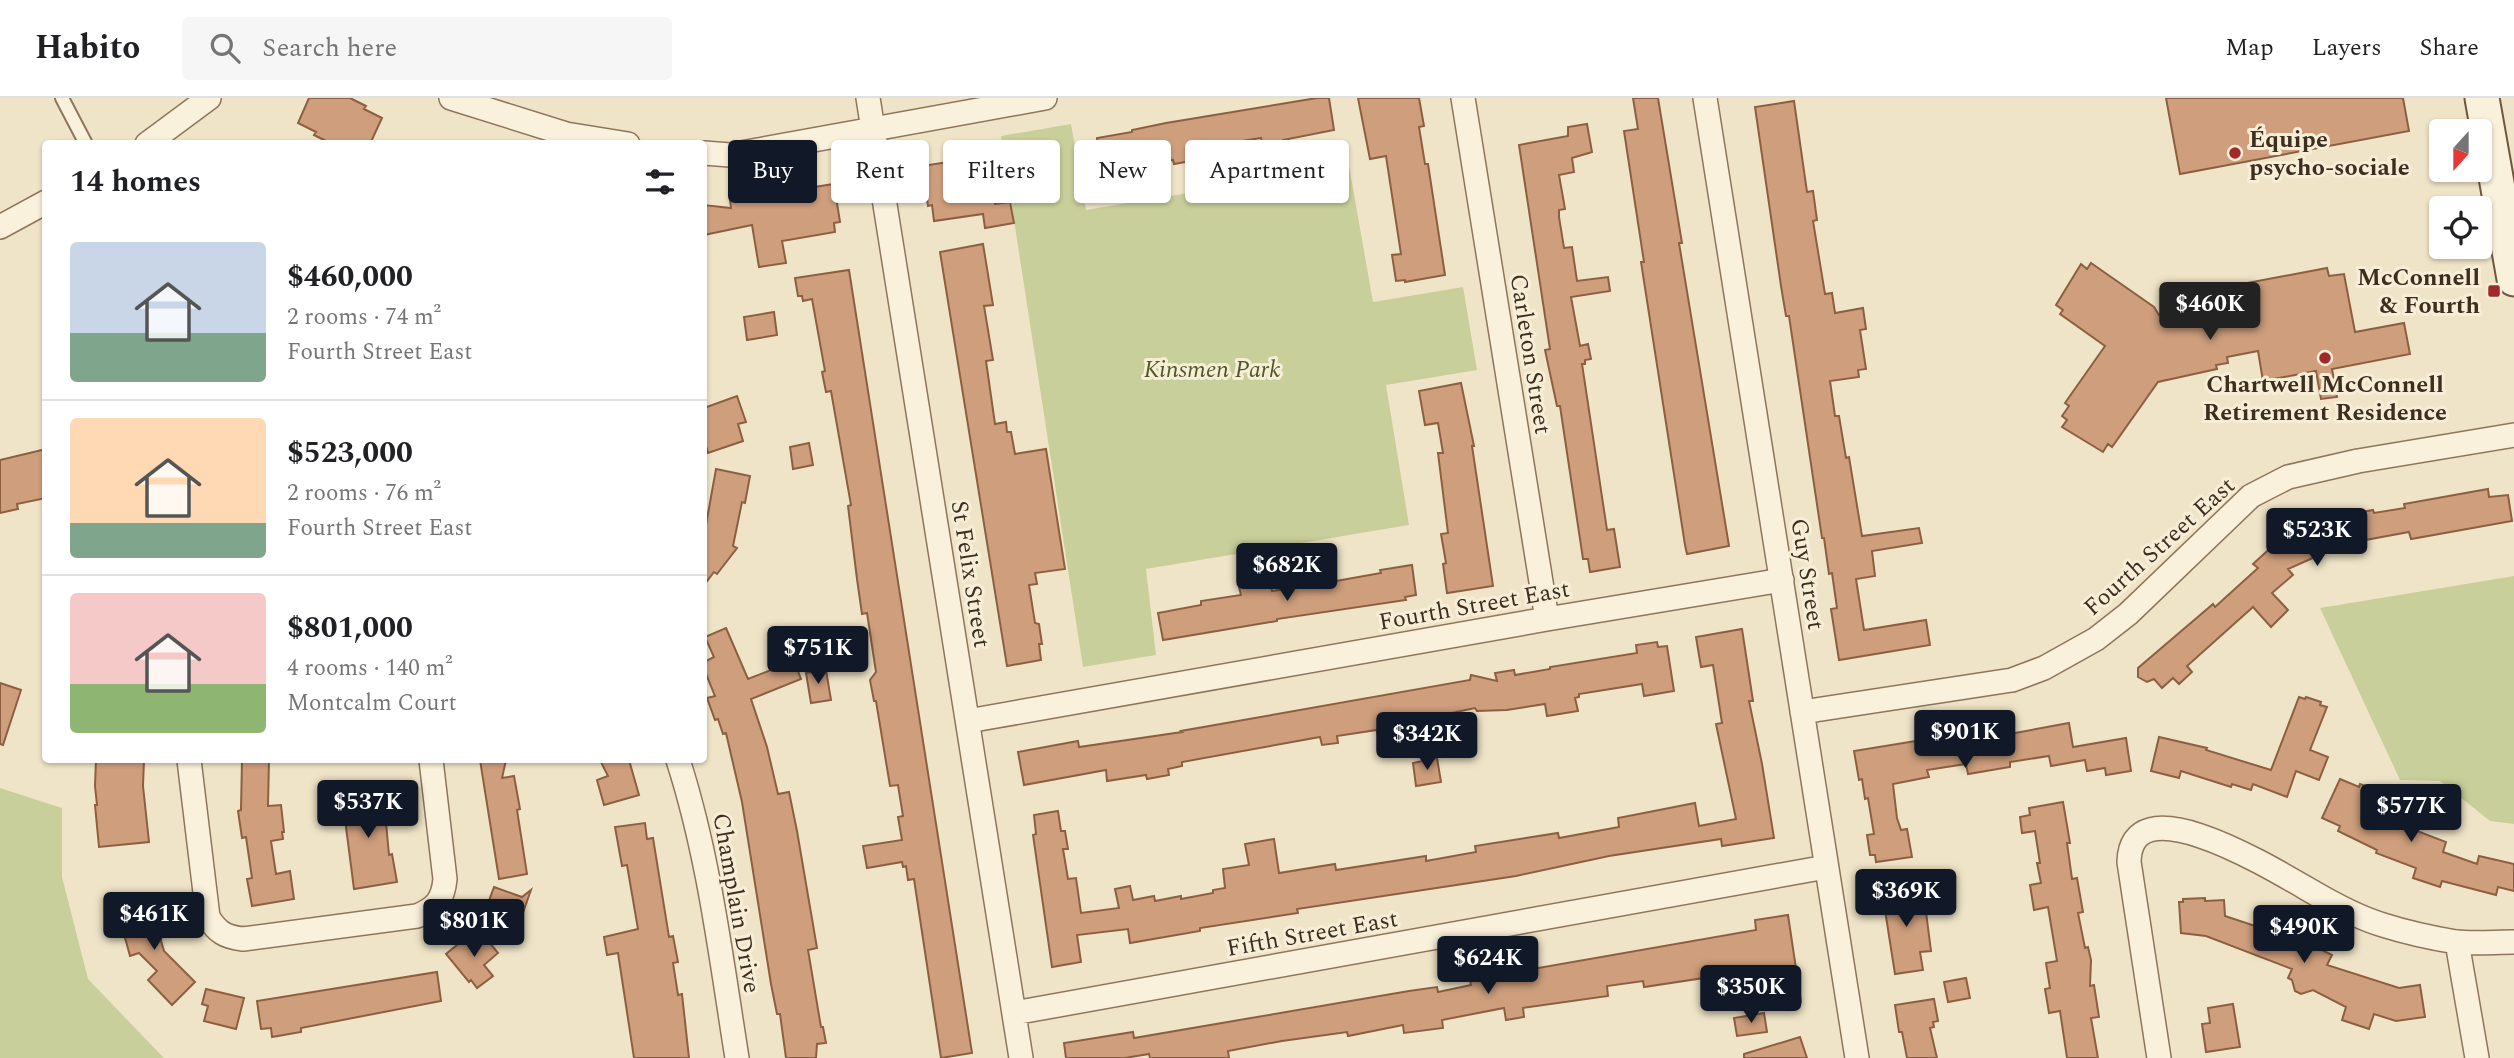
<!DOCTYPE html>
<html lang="en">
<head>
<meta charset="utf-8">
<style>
	body { margin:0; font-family:Spectral,serif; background:#f6f6f6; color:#202124; height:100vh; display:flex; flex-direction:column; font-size:26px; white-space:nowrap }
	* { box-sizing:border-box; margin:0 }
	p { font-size:23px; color:#757577 }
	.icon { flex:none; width:38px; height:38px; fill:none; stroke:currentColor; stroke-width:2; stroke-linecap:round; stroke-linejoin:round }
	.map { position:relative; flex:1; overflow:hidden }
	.sheet { position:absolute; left:42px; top:42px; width:665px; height:623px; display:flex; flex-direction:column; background:#fff; border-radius:7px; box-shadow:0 2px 5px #0004 }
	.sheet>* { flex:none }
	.guide { position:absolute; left:728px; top:42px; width:665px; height:63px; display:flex; gap:14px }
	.needle { width:46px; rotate:201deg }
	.controls { position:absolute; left:2429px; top:21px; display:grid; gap:14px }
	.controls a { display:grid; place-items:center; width:63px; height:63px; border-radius:7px; background:#fff; box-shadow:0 2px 5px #0004; font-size:35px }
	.price { position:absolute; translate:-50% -60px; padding:0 16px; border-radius:7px; background:#111827; color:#fff; font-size:23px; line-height:46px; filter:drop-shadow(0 2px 4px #0008) }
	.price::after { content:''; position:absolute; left:50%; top:42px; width:21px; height:16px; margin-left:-10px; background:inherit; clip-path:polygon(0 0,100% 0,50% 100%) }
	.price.on { background:#222; color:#fff }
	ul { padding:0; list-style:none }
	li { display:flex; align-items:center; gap:21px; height:175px; padding:0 28px }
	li+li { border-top:2px solid #e0e0e0 }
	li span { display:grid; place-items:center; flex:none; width:196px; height:140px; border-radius:7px; color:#555 }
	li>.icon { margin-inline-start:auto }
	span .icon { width:84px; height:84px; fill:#fffc; stroke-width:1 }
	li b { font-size:30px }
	h2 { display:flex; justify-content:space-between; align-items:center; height:84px; padding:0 28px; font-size:30px }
	.chip { padding:0 24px; border-radius:7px; background:#fff; box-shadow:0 2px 5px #0004; font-size:24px; line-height:63px }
	.chip.on { background:#111827; color:#fff }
	header { display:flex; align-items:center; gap:42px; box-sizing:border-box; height:98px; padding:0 35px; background:#fff; border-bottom:2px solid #e0e0e0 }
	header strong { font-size:33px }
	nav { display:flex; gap:38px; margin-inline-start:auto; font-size:24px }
	.search { width:490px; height:63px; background:#f6f6f6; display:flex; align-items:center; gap:18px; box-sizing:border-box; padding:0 24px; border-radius:7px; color:#757577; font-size:26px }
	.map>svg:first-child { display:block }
	.green { fill:#c9cf9b }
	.building { fill:#cf9f7d; stroke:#8d5f41; stroke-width:2 }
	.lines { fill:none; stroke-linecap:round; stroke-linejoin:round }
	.lane-casing { stroke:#8d765c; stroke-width:16 }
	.street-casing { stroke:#8d765c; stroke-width:26 }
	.secondary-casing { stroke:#6f573f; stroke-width:37 }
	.lane { stroke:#faf1dc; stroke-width:12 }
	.street { stroke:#faf1dc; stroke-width:23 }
	.secondary { stroke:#faf1dc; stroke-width:33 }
	.poi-dot { fill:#9e2a2b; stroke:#f7eed8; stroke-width:2.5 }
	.labels { text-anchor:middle; stroke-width:6; stroke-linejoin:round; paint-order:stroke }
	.poi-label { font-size:24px; font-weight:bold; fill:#3d2e20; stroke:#f7eed8; text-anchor:start }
	.street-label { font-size:24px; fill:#3d2e20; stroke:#f7eed8 }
	.park-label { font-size:24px; font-style:italic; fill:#4d5a26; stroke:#f7eed8 }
</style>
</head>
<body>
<header>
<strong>Habito</strong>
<div class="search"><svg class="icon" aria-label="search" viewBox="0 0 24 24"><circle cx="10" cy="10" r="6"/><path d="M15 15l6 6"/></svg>Search here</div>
<nav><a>Map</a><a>Layers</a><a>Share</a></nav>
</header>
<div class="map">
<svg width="2514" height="960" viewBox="0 0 2514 960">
	<rect width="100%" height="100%" fill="#f0e4c8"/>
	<path class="green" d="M1071,26L1086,112L1349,68L1373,204L1463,189L1477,272L1386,287L1409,427L1146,471L1156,557L1083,569L1001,38Z
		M2514,478V726L2490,723L2440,683L2400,682L2320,510Z
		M0,690L62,710V779L88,881L164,960H0Z"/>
	<path class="building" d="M309,0H350L366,8L364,11L382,20L370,46H332L314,37L316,34L298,25Z
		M1317,0H1329L1334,32L1283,42V46L1263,49L1261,40L1212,48L1213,51L1201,53L1202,61L1174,66L1173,62L1122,70L1124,79L1099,83L1097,72L1081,75L1078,53L1098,50L1097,40L1132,34V32L1166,25Z
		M1358,0H1419L1424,28L1419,29L1425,66H1428L1445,177L1405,184V182L1396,183L1392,157L1401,156L1386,58L1370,61Z
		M1633,0H1658L1682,145H1679L1729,448L1687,456L1685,447L1641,164H1644L1624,33L1638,31Z
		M2166,0H2403L2409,33L2180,76Z
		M1794,3L1807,94L1813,93L1817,122L1813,123L1825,196L1832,195L1835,215L1863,210L1866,231L1860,232L1866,271L1858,272L1859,279L1830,283L1835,318H1839L1846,360L1849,359L1862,438L1919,430L1922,445L1872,453L1875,478L1856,481L1864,532L1926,522L1930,547L1839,562L1831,511L1837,510L1832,475L1829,476L1824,440H1822L1789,218H1786L1781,188L1755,9Z
		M1587,26L1592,54L1572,60L1574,74L1559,77L1565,111L1559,112V119L1564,150L1572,149L1577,183L1608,179L1610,193L1571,199L1580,248L1588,246L1591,261L1585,262V266H1582L1607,432L1614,431L1620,469L1590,474L1588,461H1583L1560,308H1557L1545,252L1550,251L1519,47L1568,38V29Z
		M987,58L995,106L1010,104L1014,125L985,130L983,116L934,123L932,107L928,108L922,68Z
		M834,86L840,124L834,125L835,134L782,143L786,165L759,169L752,127L704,137V107L731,110L730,102Z
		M983,146L993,207L984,208L993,262L986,263L995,326L1006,324L1007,334H1011L1015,356L1046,351L1065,471L1035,475L1037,486L1029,487L1035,525L1039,526L1042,546H1039L1041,562L1007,568L940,154Z
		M2091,165L2154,209L2159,217L2215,208V212L2251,206L2247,185L2327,170L2329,178L2344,176L2355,234L2404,225L2410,256L2332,271L2337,299L2321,301L2316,273L2263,283L2258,253L2227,259L2228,265L2216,267L2217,271L2158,284L2112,349L2108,346L2103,354L2062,329L2067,322L2062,318L2069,308L2065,305L2105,248L2060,216L2063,212L2056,207L2081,166L2087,171Z
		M849,172L972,955L941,960L914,781L908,782L906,768L903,769L902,764L867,770L863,748L902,742L898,719L903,718L898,687L890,688L876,603H874L870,582L876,574L867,515L862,516L857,481L848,408L851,407L831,293L826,294L822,274L825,273L812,201L803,203L802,198H798L795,180Z
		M774,214L777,237L747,242L744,219Z
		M1461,285L1474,348H1472L1493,488L1447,495L1443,466L1446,465L1441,436L1448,435L1438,355H1443L1438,325L1425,327L1419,293Z
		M737,298L746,324L738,326L743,343L708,355L704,341V310Z
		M809,345L813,367L793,371L790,349Z
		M46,351V400L17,406L18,411L0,415V362Z
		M716,371L750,378L745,405L742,404L733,448L737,450L717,476L714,474L704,487V438Z
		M2488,391L2489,399L2508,397L2512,423L2411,441L2409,434L2344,446L2288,471L2293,477L2272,495L2288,512L2271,529L2253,509L2187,568L2192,574L2179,586L2173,580L2162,590L2154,581L2147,584L2138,579V570L2213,506L2215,509L2258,470L2253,466L2277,444L2298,434L2296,431L2320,420L2322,424L2330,420L2373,412L2374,415L2405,410L2404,406Z
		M1412,467L1416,497L1405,499L1406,502L1277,521V523L1163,542L1158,515L1201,507V503L1241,497L1239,489L1270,483L1272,493L1336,483L1381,475L1380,472Z
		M726,530L748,581L794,563L801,581L751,601L767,649L778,696L789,694L797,733L817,850L808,852L821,929H823L826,945L817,946L816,960H786L780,916H777L771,886L742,704L726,635L723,636L718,621L715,622L707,600L715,598L704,571V564L714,559L705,539Z
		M1742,531L1753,603H1749L1762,666L1774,740L1722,748L1721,741L1609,758L1516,778L1297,811L1298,815L1200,830V833L1130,845L1128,831L1077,837L1081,864L1052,869L1033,737L1036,736L1034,717L1058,713L1061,733H1065L1068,751H1063L1068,781L1076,780L1081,815L1119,810L1115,791L1130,788L1133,802L1154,798L1155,803L1181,798V801L1213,795V792L1225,790L1223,771L1249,767L1245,746L1274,741L1279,775L1335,766L1336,772L1426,758V763L1476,754L1475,748L1558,735L1559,740L1619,729L1618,720L1695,705L1699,728L1736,721L1716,626L1722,625L1713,567L1701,569L1696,539Z
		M1657,544L1658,549L1667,548L1674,593L1644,598L1642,586L1579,596V599L1575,600L1578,613L1547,618L1545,606L1507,612L1477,613L1475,610L1404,625L1405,633L1378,638L1377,632L1337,638L1338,645L1322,647L1320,639L1182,664V668L1168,671L1169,677L1147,681L1146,677L1107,683L1106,672L1024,687L1018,654L1078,643L1079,649L1182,634L1181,633L1470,582L1471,577L1497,583L1495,575L1514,572L1515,577L1550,571V569L1637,555L1636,547Z
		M826,572L831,602L811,605L806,575Z
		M0,585L21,592L3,647L0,646Z
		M2299,599L2305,601L2306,599L2321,604L2320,607L2327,609L2310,652L2328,659L2319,682L2296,673L2287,699L2253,686L2251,692L2232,686L2231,689L2181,673L2179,680L2151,673L2159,639L2207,650L2206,652L2271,672Z
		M2069,625L2073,649L2126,640L2131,673L2106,677L2105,670L2087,673L2085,662L2051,668L2049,658L2010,664V669L1968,676L1966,666L1927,672L1929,679L1893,686L1897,720L1901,732L1907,731L1912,759L1876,764L1875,757H1870L1867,737L1874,736L1868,700L1865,701L1862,681L1859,682L1854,653L1953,637L1954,642L1988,636V640Z
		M1437,660L1441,684L1416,688L1413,665Z
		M96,662H144L143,688L149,744L99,749L95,707H97L95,688Z
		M242,662H269L268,708L281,707L284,734H282L283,741L271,743L276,776L290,773L294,801L252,808L247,781L252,780L246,739L242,740L238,713L241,712Z
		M480,662H506L502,680L514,678L520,711L517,712L527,776L499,781Z
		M600,662H629L639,697L604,707L597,682L608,678Z
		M2340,681L2359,689L2360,686L2368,689L2382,697L2373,716L2446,744L2443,754L2477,766L2479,758L2514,766V793L2498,789L2496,797L2442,783L2440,789L2413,780L2416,770L2376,755L2377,752L2338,733L2340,728L2322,720Z
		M383,692L389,757L392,756L397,784L354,791L342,698Z
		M2063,704L2070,745H2067L2072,781L2077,780L2083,814L2078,815L2085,850L2088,849L2091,862L2090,888L2094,887L2099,919L2091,920L2098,960H2067L2060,913L2049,915L2045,891L2050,890L2046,865L2057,863L2048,809L2034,812L2030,787L2041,785L2037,765H2040L2035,733L2022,735L2020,719L2030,717L2029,710Z
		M645,725L647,741L653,740L669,839L673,838L678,864L673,865L678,897L682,896L689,960H634L618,855L607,857L604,839L638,831L627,767L622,768L615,729Z
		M1918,788L1922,815L1926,814L1931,853L1920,854L1923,872L1895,876L1882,793Z
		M494,789L522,799L531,792L514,840L485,829L501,816L486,811Z
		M2205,800V803L2224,802L2225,818L2255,828L2258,818L2276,824L2273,833L2305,846L2306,844L2332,857L2327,867L2399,890L2420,887L2425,919L2396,923L2374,916L2369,931L2342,922L2346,909L2313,892L2301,896L2295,893L2292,882L2288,880L2292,871L2206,838L2181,835L2179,804H2183V801Z
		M150,805L164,853L195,884L172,907L148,882L157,873L139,855L130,858L118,814Z
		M1788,817L1801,904L1764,910L1759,881L1726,886L1724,877L1644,889L1643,883L1607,888L1608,898L1523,910L1524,919L1506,922L1504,910L1442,922L1443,930L1404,935L1403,927L1348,938L1347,934L1282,943L1228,953L1229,960H1150L1149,956L1125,960H1066L1064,945L1133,934L1134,940L1409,893L1437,889L1438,894L1471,887L1470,883L1493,878L1756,832L1755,822Z
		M480,833L498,855L484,867L493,878L477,890L471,882L469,884L446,856L463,842L466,845Z
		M437,874L441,903L301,930V934L272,939L271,930L261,931L257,903Z
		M1966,880L1970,900L1948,904L1944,884Z
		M206,891L244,900L236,931L204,923L208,908L202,906Z
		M1934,901L1938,923L1933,924L1934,929L1930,930L1937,960H1907L1902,934H1899L1895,907Z
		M2233,906L2240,949L2206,954L2202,926L2210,925L2208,910Z
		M1764,915L1767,934L1737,938L1734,920Z
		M1800,939L1807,960H1744V956Z"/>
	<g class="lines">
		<defs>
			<path id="lane" d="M62,0L86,46"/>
			<path id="street" d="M451,0L566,36L628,46
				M868,0L1021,960
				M1463,0L1547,521
				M1705,0L1857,960
				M147,46L209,0
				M704,55L730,57L1045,0
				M0,129L46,104
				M1802,614L2012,582L2044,570L2096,541L2128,516L2251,398L2288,379L2358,363L2514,337
				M968,623L1547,521L1782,482
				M189,662L208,819C217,834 225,839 243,841L417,818C436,810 443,802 445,781L431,662
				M678,662C709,758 721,860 737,960
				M2457,844L2477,960
				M1014,915L1826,769
				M2159,960L2129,764C2131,677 2293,784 2325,801C2343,811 2363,821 2383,827C2405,834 2432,840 2456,844C2474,846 2495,844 2514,844"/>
			<path id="secondary" d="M2482,0L2514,181"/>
		</defs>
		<use href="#lane" class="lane-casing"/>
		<use href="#street" class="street-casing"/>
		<use href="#secondary" class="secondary-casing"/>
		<use href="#lane" class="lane"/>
		<use href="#street" class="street"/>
		<use href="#secondary" class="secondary"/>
	</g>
	<g class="poi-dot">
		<circle cx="2235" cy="55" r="7"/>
		<rect x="2487" y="186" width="14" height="14" rx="3.5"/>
		<circle cx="2325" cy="260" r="7"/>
	</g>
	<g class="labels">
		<g class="poi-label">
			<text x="2249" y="49">Équipe<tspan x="2249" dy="28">psycho-sociale</tspan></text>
			<text x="2480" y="187" text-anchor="end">McConnell<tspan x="2480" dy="28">&amp; Fourth</tspan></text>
			<text x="2325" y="294" text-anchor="middle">Chartwell McConnell<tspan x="2325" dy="28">Retirement Residence</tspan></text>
		</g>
		<g class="street-label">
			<text transform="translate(1531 256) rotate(81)" y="8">Carleton Street</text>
			<text transform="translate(2159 448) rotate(-42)" y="8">Fourth Street East</text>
			<text transform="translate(971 476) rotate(81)" y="8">St Felix Street</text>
			<text transform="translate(1808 476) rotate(81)" y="8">Guy Street</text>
			<text transform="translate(1474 507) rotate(-10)" y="8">Fourth Street East</text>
			<text transform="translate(737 805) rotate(80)" y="8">Champlain Drive</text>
			<text transform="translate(1312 835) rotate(-10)" y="8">Fifth Street East</text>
		</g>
		<g class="park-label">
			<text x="1212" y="279">Kinsmen Park</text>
		</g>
	</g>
</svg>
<div class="controls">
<a><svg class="needle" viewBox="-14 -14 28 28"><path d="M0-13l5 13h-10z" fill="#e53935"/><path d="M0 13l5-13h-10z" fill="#757577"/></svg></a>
<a><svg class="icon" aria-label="locate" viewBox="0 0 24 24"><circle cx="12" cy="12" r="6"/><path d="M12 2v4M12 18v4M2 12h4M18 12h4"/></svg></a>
</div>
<b class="price on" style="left:2210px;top:244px">$460K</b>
<b class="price" style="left:2317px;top:470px">$523K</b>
<b class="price" style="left:1287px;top:505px">$682K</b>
<b class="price" style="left:818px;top:588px">$751K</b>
<b class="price" style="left:1965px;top:672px">$901K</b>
<b class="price" style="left:1427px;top:674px">$342K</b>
<b class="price" style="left:368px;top:742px">$537K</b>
<b class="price" style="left:2411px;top:746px">$577K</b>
<b class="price" style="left:1906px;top:831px">$369K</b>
<b class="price" style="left:154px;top:854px">$461K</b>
<b class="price" style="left:474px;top:861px">$801K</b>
<b class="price" style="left:2304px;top:867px">$490K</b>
<b class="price" style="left:1488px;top:898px">$624K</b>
<b class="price" style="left:1751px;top:927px">$350K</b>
<div class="guide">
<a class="chip on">Buy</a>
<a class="chip">Rent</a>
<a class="chip">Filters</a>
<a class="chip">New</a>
<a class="chip">Apartment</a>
</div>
<section class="sheet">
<h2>14 homes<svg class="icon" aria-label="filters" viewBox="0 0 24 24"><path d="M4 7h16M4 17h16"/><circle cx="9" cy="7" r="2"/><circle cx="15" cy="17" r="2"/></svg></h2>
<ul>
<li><span style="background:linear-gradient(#c9d6e8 65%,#7fa58c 0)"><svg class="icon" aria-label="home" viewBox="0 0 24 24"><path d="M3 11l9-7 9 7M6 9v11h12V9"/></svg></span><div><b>$460,000</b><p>2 rooms · 74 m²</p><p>Fourth Street East</p></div></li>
<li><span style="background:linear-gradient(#ffd9b3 75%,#7fa58c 0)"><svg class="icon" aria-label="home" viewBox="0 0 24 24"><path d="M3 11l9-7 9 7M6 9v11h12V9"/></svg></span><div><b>$523,000</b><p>2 rooms · 76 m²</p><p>Fourth Street East</p></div></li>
<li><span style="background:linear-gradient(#f6c9c9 65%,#8fb573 0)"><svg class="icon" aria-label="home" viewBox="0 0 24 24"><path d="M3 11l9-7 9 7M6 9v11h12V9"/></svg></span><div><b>$801,000</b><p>4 rooms · 140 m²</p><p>Montcalm Court</p></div></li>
</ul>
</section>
</div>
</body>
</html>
